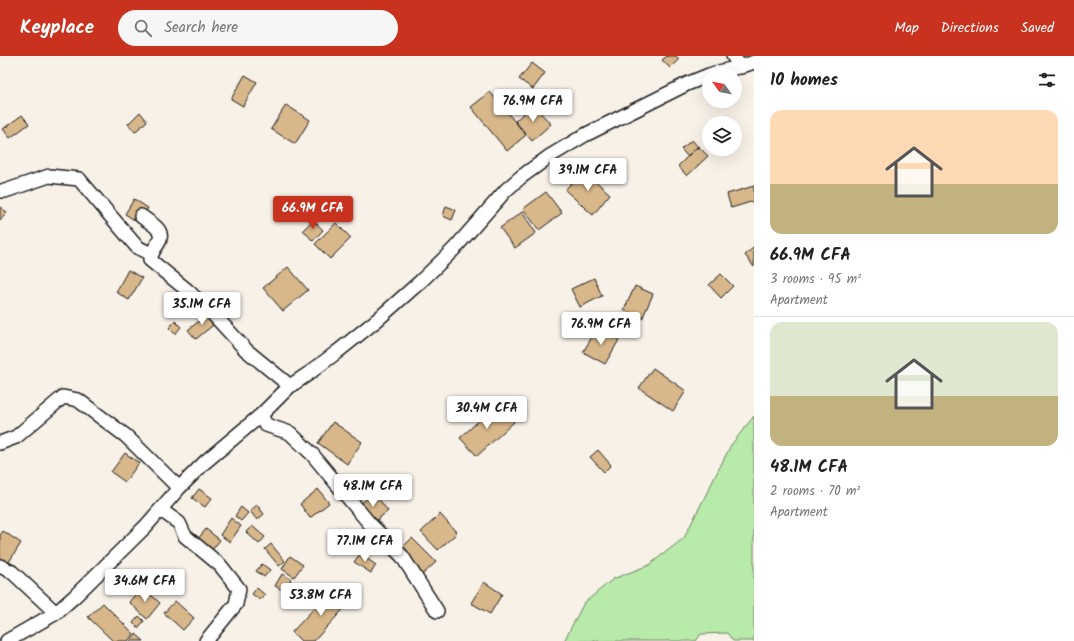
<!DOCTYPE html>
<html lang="en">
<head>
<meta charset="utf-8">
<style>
	body { margin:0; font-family:Kalam,sans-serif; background:#f6f6f6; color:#222; height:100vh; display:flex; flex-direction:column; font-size:15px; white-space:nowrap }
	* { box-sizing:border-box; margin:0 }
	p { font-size:13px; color:#767676 }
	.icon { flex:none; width:22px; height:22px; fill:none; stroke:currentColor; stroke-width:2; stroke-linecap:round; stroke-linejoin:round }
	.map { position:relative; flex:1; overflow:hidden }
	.sheet { display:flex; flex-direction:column; background:#fff; width:320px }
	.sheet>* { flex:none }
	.needle { width:26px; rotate:303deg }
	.fabs { position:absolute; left:702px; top:12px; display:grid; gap:8px }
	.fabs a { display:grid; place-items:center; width:40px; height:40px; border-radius:50%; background:#fff; box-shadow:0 4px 16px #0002; font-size:20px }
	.price { position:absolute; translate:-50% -34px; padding:0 9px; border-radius:4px; background:#fff; color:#222; font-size:13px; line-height:26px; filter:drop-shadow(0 1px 2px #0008) }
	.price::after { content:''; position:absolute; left:50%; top:24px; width:12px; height:9px; margin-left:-6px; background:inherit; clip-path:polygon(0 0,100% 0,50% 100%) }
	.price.active { background:#c8321e; color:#fff }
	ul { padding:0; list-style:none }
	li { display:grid; align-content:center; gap:8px; height:212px; padding:0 16px }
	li+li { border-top:1px solid #e0e0e0 }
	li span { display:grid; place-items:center; height:124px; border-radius:12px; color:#555 }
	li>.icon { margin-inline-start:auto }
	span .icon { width:72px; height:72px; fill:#fffc; stroke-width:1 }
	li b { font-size:17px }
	h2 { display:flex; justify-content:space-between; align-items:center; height:48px; padding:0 16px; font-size:17px }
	header { display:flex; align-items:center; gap:24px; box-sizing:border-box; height:56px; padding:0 20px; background:#c8321e; color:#fff }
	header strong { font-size:19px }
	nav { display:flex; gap:22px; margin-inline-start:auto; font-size:14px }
	.search { width:280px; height:36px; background:#f6f6f6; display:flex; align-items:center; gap:10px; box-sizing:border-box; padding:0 14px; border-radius:22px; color:#767676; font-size:15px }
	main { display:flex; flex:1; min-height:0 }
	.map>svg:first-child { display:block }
	.green { fill:#b8eaa9; stroke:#6a8362 }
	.building { fill:#d8b78a; stroke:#1c1c1c }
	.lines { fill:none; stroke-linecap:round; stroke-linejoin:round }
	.street-casing { stroke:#1c1c1c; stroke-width:16 }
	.street { stroke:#fff; stroke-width:13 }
</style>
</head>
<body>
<header>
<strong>Keyplace</strong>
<div class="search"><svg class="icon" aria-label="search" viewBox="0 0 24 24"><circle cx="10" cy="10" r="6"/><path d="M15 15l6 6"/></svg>Search here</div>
<nav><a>Map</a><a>Directions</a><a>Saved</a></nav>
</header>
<main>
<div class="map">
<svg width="754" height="585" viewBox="0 0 754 585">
	<rect width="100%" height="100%" fill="#f7f1e8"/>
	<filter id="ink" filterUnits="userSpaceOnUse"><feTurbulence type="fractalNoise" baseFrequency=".025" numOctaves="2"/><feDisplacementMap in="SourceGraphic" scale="8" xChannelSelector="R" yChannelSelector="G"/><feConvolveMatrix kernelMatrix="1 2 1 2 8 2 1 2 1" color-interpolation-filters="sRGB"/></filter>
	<g filter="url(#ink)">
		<path class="green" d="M754,360V585H733L727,577L701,578L696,585H564L584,547L613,523L649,509L684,482L731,389Z"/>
		<path class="building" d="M667,0H676L679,3L670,12L662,4Z
			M532,7L545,17L533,33L519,23Z
			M245,19L257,26L243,50L231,43Z
			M490,36L526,79L507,95L471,51Z
			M286,49L310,64L295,88L271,73Z
			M533,49L551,68L532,85L515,65Z
			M140,56L147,65L135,76L128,68Z
			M22,59L29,68L10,82L3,73Z
			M692,84L698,91L687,100L681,93Z
			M698,90L708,100L687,120L678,110Z
			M583,114L610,138L593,159L565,134Z
			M754,130V145L731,152L727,138Z
			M546,136L562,157L539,174L523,153Z
			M134,143L148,152L139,167L125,158Z
			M446,150L456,154L452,164L443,160Z
			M0,151L7,156L0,165Z
			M522,156L536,177L515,192L500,172Z
			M313,164L323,174L313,185L303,174Z
			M336,167L351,182L330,203L315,188Z
			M754,191V211L745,199Z
			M288,211L308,234L283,255L263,232Z
			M128,214L142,222L129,244L116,236Z
			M721,218L733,230L721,242L709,229Z
			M594,222L602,240L580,251L571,233Z
			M635,230L653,238L642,263L624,254Z
			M209,257L217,266L196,283L188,274Z
			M175,265L181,271L175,278L169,272Z
			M598,271L619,284L605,308L583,296Z
			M653,312L686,335L673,355L639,332Z
			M497,348L514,366L477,400L460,382Z
			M333,366L362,386L347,408L318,387Z
			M598,394L611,409L604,416L590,401Z
			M125,397L139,407L125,426L111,416Z
			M199,433L212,442L205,451L192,442Z
			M318,433L329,447L310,462L300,448Z
			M374,437L388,455L372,468L358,450Z
			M257,449L264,458L257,464L250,455Z
			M241,451L248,457L241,465L235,460Z
			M440,458L457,477L438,494L421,476Z
			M231,462L241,470L230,486L220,479Z
			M252,470L265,481L259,488L246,476Z
			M206,473L220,484L211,495L197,484Z
			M3,475L21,487L7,509L0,505V479Z
			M412,482L436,506L422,519L399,495Z
			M271,488L285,505L279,510L265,493Z
			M360,498L376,509L371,517L354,506Z
			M290,500L303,509L294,521L282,513Z
			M262,508L270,514L264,521L256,515Z
			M282,518L291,523L284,535L275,530Z
			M484,526L502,538L490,558L471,547Z
			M142,531L160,547L147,563L129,546Z
			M257,532L265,539L260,544L252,538Z
			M333,532L349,547L314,585H301L292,576Z
			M175,545L194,562L183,574L164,557Z
			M103,547L134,578L128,585H113L88,561Z
			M139,560L144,565L138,572L133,567Z
			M136,578L144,585H130Z"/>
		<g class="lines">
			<defs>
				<path id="street" d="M733,0L741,11
					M709,19C724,14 739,12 754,6
					M0,135H5L49,120L79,123L137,191L151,198
					M141,160C153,169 167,174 157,189C153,195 151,198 150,204L187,234L214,259L246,294L290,330
					M261,359L266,369L290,377L312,398L369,467L402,500L437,555
					M0,387L16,381L63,341L78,344L126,380L179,432
					M161,454L179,467L185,480L220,509L239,533L236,548L206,585
					M0,510L12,516L56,557
					M7,585L56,557L75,540L146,470L179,432L205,406L261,359L290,330L308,318L337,296L377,264L421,225L454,193L506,134L521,121L550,100L585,79L687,28L709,19"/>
			</defs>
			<use href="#street" class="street-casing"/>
			<use href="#street" class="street"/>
		</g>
	</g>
</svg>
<div class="fabs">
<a><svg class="needle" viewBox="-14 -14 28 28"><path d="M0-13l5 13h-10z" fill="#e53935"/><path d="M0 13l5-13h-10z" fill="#767676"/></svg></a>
<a><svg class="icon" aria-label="layers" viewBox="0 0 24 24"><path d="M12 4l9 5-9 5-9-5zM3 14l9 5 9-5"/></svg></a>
</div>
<b class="price" style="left:533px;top:67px">76.9M CFA</b>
<b class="price" style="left:588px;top:136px">39.1M CFA</b>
<b class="price active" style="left:313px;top:174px">66.9M CFA</b>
<b class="price" style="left:202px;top:270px">35.1M CFA</b>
<b class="price" style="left:601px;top:290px">76.9M CFA</b>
<b class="price" style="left:487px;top:374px">30.4M CFA</b>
<b class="price" style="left:373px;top:452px">48.1M CFA</b>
<b class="price" style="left:365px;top:507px">77.1M CFA</b>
<b class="price" style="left:145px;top:547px">34.6M CFA</b>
<b class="price" style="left:321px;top:561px">53.8M CFA</b>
</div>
<section class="sheet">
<h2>10 homes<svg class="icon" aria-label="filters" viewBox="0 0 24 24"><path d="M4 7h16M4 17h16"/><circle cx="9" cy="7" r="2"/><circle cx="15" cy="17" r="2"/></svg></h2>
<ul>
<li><span style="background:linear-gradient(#ffd9b3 60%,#c2b280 0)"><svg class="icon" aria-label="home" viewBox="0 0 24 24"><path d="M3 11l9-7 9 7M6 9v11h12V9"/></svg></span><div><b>66.9M CFA</b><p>3 rooms · 95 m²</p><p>Apartment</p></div></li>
<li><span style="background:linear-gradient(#dfe7d0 60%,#c2b280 0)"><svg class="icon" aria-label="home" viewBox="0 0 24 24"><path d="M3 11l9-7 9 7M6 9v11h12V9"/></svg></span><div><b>48.1M CFA</b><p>2 rooms · 70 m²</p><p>Apartment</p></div></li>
</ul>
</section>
</main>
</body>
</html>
